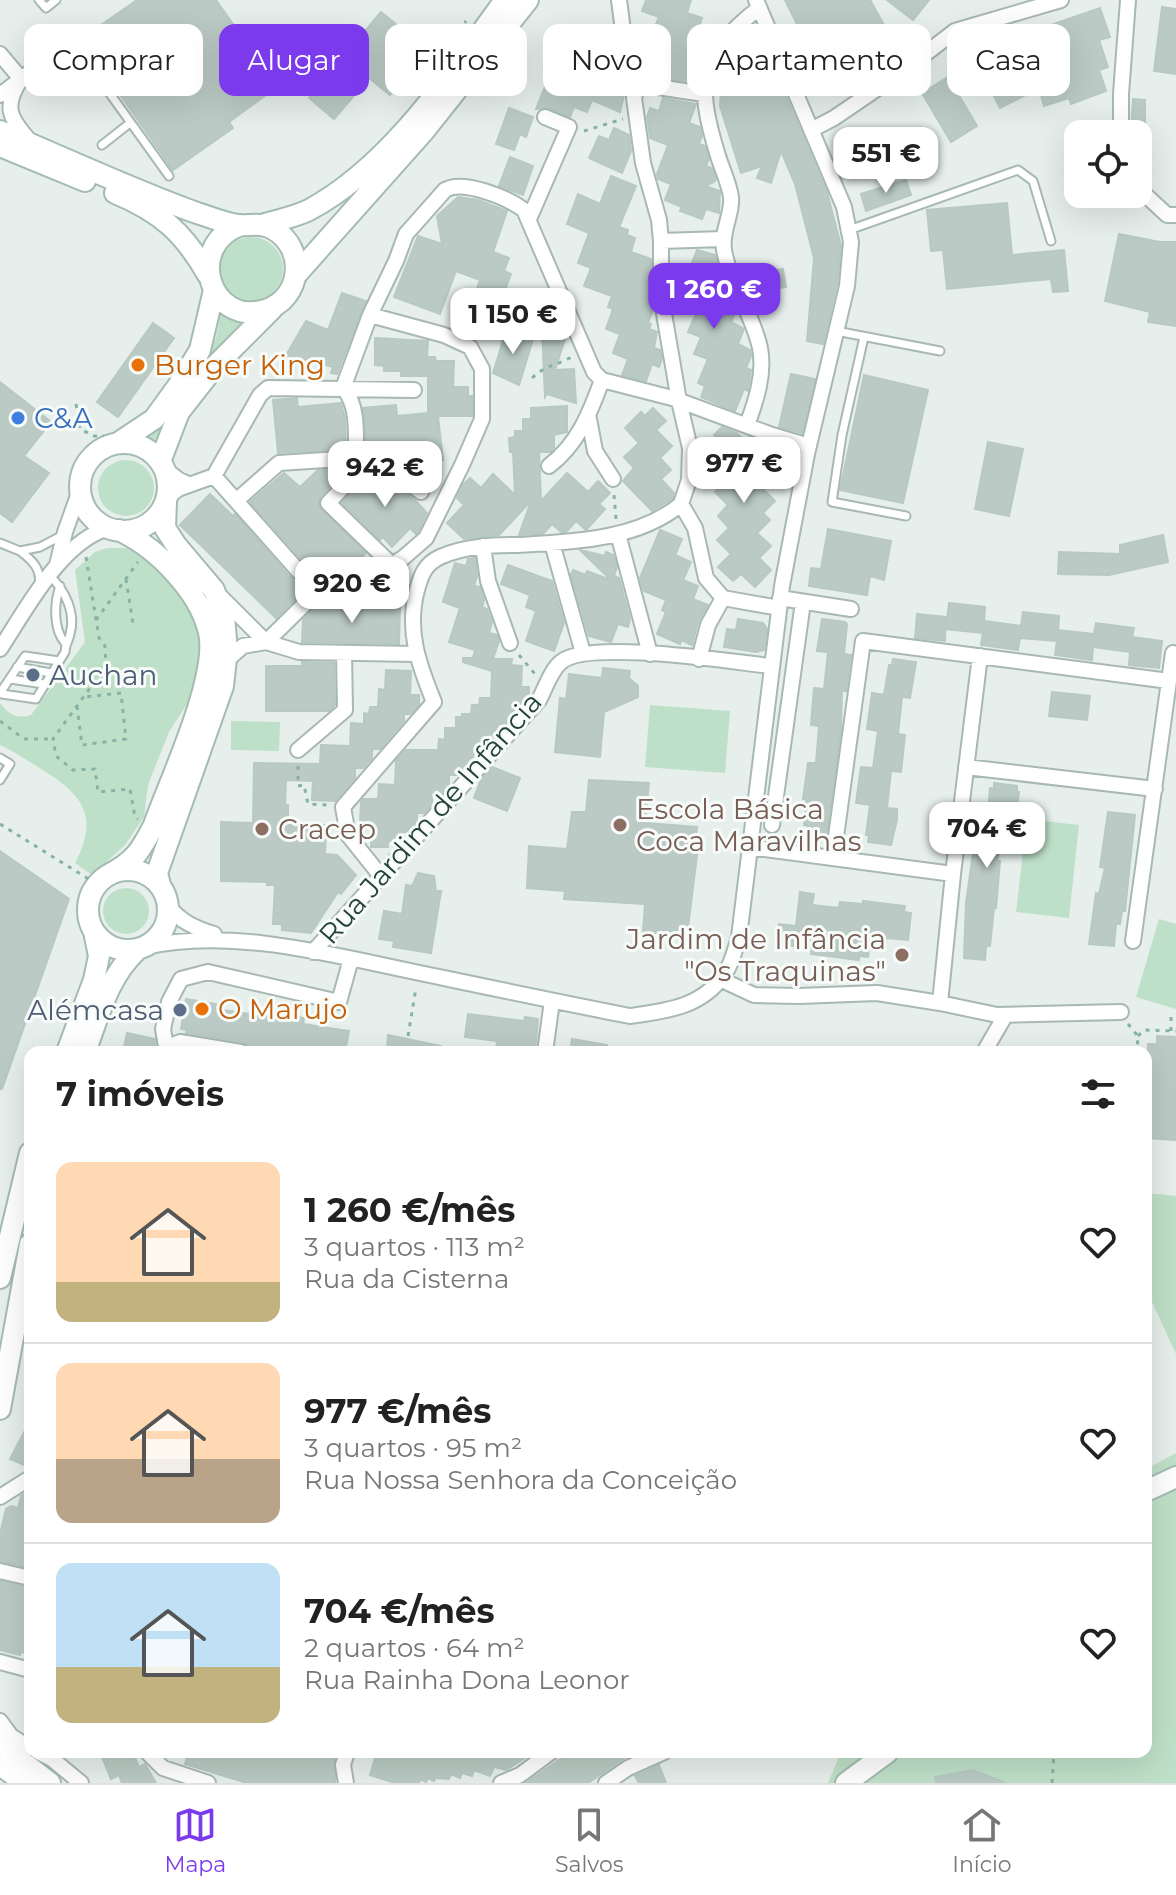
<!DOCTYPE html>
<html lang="pt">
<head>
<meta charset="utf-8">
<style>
	body { margin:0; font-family:Montserrat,sans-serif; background:#f2f2f2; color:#222; height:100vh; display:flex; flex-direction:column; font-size:30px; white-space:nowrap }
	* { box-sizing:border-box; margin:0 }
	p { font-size:26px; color:#767676 }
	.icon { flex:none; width:44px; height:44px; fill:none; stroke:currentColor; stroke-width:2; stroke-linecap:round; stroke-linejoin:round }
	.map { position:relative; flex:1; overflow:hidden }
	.side { position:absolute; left:24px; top:1046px; width:1128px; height:712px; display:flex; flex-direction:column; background:#fff; border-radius:16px; box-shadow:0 8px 32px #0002 }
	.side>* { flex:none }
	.banner { position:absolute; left:24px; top:24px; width:1128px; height:72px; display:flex; gap:16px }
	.controls { position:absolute; left:1064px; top:120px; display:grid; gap:16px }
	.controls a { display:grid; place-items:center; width:88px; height:88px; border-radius:16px; background:#fff; box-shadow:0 8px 32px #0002; font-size:40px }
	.price { position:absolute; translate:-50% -68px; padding:0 18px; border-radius:16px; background:#fff; color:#222; font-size:26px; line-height:52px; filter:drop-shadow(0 2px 4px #0008) }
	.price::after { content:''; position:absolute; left:50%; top:48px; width:24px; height:18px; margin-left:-12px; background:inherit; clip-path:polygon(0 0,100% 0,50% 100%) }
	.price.current { background:#7c3aed; color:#fff }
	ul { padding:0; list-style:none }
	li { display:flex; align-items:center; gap:24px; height:200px; padding:0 32px }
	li+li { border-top:2px solid #e0e0e0 }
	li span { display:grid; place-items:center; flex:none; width:224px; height:160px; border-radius:16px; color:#555 }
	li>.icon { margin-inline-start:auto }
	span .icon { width:96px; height:96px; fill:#fffc; stroke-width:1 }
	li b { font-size:34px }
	h2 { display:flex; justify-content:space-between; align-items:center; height:96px; padding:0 32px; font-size:34px }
	.tag { padding:0 28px; border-radius:16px; background:#fff; box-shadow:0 8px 32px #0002; font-size:28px; line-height:72px }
	.tag.current { background:#7c3aed; color:#fff }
	.tabs { display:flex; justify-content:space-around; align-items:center; height:112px; border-top:2px solid #e0e0e0; background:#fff; font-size:22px; color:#767676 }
	.tabs a { display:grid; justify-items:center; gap:4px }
	.tabs .current { color:#7c3aed }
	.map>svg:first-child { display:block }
	.green { fill:#bfe0c8 }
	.building { fill:#bbcac4; stroke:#b8c9c2; stroke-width:2 }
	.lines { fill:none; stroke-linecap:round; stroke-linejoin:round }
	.lane-casing { stroke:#a8b8b2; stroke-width:11 }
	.street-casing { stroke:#a8b8b2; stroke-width:18 }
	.secondary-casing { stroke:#a4bbb3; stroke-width:24 }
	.path { stroke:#86b3a5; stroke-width:3; stroke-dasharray:4 6; stroke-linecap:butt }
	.lane { stroke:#fff; stroke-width:7 }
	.street { stroke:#fff; stroke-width:14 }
	.secondary { stroke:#fff; stroke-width:20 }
	.food-dot { fill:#e8710a; stroke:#f7fbf9; stroke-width:3 }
	.shop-dot { fill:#3f7fe0; stroke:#f7fbf9; stroke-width:3 }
	.service-dot { fill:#5c6f8a; stroke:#f7fbf9; stroke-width:3 }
	.education-dot { fill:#8d6e63; stroke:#f7fbf9; stroke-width:3 }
	.labels { text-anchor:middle; stroke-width:6; stroke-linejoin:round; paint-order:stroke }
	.food-label { font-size:28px; fill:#c56008; stroke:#f7fbf9; text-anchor:start }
	.shop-label { font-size:28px; fill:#366cbe; stroke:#f7fbf9; text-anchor:start }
	.service-label { font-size:28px; fill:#4e5e75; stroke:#f7fbf9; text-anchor:start }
	.education-label { font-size:28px; fill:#785e54; stroke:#f7fbf9; text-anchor:start }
	.street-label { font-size:28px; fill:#24423a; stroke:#f7fbf9 }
</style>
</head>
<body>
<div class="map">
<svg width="1176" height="1783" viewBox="0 0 1176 1783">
	<rect width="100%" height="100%" fill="#e6efeb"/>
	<path class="green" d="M219 269a32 32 0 1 1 64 0a32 32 0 1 1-64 0Z
		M220,312L241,322L253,318L158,447L144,441C177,405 218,364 220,312Z
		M98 488a28 28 0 1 1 56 0a28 28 0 1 1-56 0Z
		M107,548H126L139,553L176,589L191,613L199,637V670L189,701L169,732L148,785L144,817L125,845L92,875L75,863C97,821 87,799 49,774C33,764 17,753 0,745V703C10,715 16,719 31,715L85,642L75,570L95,552Z
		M650,705L730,711L725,773L645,767Z
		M231,721L280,722L279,751L231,750Z
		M1027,819L1079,825L1069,918L1016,912Z
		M103 911a23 23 0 1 1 46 0a23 23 0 1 1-46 0Z
		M1159,919L1176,924V1009L1136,997Z
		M1146,1193L1176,1196V1354L1146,1289Z
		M1176,1453V1783H828L841,1752H1146V1469Z"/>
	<path class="building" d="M137,0H216L277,87L229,122L233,128L173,170L81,39Z
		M646,0H691L687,13L702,18L700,24L703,29L700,37L711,42L700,64L695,62L687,81L670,79L651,69L665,36L653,31L659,17L642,11Z
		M785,0H870L901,55L881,66L884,72L855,92L842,69L834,73L821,51L812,54Z
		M887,0H929L913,20Z
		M1162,7L1176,9V74L1154,71Z
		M1100,8L1110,37L1099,40L1108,67L1099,70L1106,91L1071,104L1069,98L1044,106L1039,88L1000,108L975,59L1022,35Z
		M381,12L408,34L401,43L413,53L399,70L406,76L390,95L369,78L334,119L309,98Z
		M584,65L627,83L620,112L592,100L587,112L574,107L570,117L548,108L536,109L552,69L578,80Z
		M739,69L773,70V80L778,81V85H781L827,192L841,246L837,284L823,344L807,341L814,258L795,184L781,151L771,183L757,178L762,166L741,173L720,106L722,74L738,75Z
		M948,77L977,126L951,142L922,93Z
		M663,98L696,104L689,123L700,127L702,136L699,144L705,146L709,159L706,166L712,168L716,179L714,182L705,186L720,191L719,213L706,209L702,219L680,211L682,207L665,200L671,184L658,179L657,174L668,145L650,138L647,117L650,108L659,111Z
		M1133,99L1145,100V134H1131Z
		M509,108L533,117L526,137L520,134L514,150L496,144Z
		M614,128L629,135L631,151L622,173L589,158L599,136L609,140Z
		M510,157L533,166L523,195L499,186Z
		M611,176L636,186L619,227L628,230L627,235L635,238L631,252L651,259L653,310L648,323L651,324L649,329L657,332L654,348L660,350L662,359L659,367L652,364L646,381L622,375L628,359L613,353L620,334L606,329L613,309L608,307L612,296L584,286L591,268L578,263L589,233L567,224L578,194L600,204Z
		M906,180L911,195L866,211L861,194Z
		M458,197L478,200L507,211L493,252L509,258L504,271L511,274L493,323L468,314L480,280L456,271L440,314L394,297L418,236L442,244L437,216Z
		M1007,203L1012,255L1064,250L1068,291L1053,292L1051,279L947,289L943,250L931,251L927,210Z
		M1119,234L1160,242H1176V326L1148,322L1150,312L1105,301Z
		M697,250L715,255L719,269L716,276L722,278L726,290L722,300L727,302L725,306L736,311L731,322L744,329L738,344L750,350L751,356L746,368L751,370L748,391L744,389L735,411L701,397L705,386L698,383L708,359L694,354L701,337L688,332L696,314L680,308L687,290L671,283V266L689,270Z
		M783,269L786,287L761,291L758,273Z
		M342,293L366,301L337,374L331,373L333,367L304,359L303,363L285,357L306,321L328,330Z
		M549,308L557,311L560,318L558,324L563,325L565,330L562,338L565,339L555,370L574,369L576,403L547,394L545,397L542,329Z
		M153,323L174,338L118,417L97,402Z
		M507,328L534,336L519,385L493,373Z
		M375,338L428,341L427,357H435L436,361H454L453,387H468V396H472V416H438L443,460L430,457L391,460L372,453V450H366L363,408L396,405L397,416L428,413V376H401V371H384V366L375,365Z
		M791,374L815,379L802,433L779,427Z
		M864,375L928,390L903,503L840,490Z
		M0,382L51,422L24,456L49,473L12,522L0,513Z
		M297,398L298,407L341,403L345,419L346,449L278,453L273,400Z
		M567,406V432L554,435V448L551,452H539L541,501L567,473L588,492L598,481L610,493L599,504L605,509L586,530L576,521L566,532H561L552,524L543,534L519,535L531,501L499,535L464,539L447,523L464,505L457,498L463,485L470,478L481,488L493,474L515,495L513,452H510L509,438L515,437V431H523V419H531V408Z
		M653,408L666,421L656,430L672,446L660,458L671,470L661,479L674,493L673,498L652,511L623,481L634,468L624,457L639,443L625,428L641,412L645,416Z
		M722,427L737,433L746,442L750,437L760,441L779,460L768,471L774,476L762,488L775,501L763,513L770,520L757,533L771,546L759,558L771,570L755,587L741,574L733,581L718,567L731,554L717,540L729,528L718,516L728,505L715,492L725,482L712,468L730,450L714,435Z
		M988,442L1023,449L1009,516L975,509Z
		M337,469L342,474L320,497L319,506L366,553L341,577L321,581L250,502L284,473L300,487L318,470Z
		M370,474L385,479L415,500L427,513L418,532L416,534L410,528L392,547L383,537L380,540L342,503Z
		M210,494L233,516L235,514L303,592L276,618L180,525Z
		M828,529L891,541L884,580L870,576L867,595L809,586L811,568L821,569Z
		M660,530L682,539L675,555L691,562L683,580L698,586L693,599L708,605L698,622L692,645L681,640L680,644L657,634L666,612L662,610L666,600L644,591L640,578Z
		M1163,535L1168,562L1109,575L1058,574L1059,552L1120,554V545Z
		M580,550L605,556L606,552L613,555L617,567L614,576L619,578L630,619L628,627L618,624L611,642L589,636L571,575L573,570L586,575L587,571L611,580Z
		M475,558L477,576L474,586L480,587L484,600L482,607L487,609L492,622L489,633L497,635L499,641L493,659H512L511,665L522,666L521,687H529V696L521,705H514V713L504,724H498V731L487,743L482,742V748L458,775H449V786L440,796L432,795V805L424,813H417V821L407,832H401L398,842L388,841V847H371L372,822H360L361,802L363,799H378L379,784L395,785L396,761L406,750H438L439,739L445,740V728H456V717H462V714H471L472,705H479L480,698H491L492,671L463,662V658H473L475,650L449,642L460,608L443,602L455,563L466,566L468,559Z
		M508,565L552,581L564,623L554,651L526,641L536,611L526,607L530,595L501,584Z
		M949,603L985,607L984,624L985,621L1021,626L1023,612L1059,616L1058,633V630L1094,634L1096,623L1134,628L1132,637L1162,641L1159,668L1129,665L1130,652L1093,647L1092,660L1055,655L1057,641L1020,638L1018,650L981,645L983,633L946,629Z
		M318,605L400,607L399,644L302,642L303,620Z
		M917,614L946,617L945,641L915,638Z
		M738,619L763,623L767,629L764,650L756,652L724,647L727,629L736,630Z
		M822,619L845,622L847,624L844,654L851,655L846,691H842L841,729L826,838L806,836L807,825H804L806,799H803L808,763H816L819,726L811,725L814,688L824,689L828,652L817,651Z
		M893,659L916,662L910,698L902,697L898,734L905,735L901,772L891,771L887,808L897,809V820L891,845L868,842L869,835H866L870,805L856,803L861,767L873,768L878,731L867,729L872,693L884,695L889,665H892Z
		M302,662L334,663L335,705L329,711H266V666H302Z
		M603,668L630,671L629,678L638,686V697L604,712L600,757L555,752L560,698L566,699L569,674L602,678Z
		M386,670L411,671L410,695H419V705L410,714H404V721L380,749H372V758L363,768H355V778L335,801L312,800L313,781L286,780L285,805H288V817L295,825H326L325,854L337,855L356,875L341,894L338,892L311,933L282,930V924H273L275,885H267V882L221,881V822L253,823L254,763L320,764L321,745L350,746L351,723L364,724V713L369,714L370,707H378L379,689L385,690Z
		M1052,692L1090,696L1087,720L1049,716Z
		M492,767L520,778L507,811L474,798L481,779Z
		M589,780L649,783L645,823L697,827L695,847H698L687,936L643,932L645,904L564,899L565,891L527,888L529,846L567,849L572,812H586Z
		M994,783L1017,786V792H1019L1016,815H1009L1006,836L1003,835L997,861H1000L996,908H994L990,946H986L985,960L964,958L966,903L976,832L978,817L982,818V811L988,812L990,788L994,789Z
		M1108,812L1135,815L1125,911H1122L1120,924H1116L1114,946L1089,944L1096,893L1099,894L1105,868L1100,867Z
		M0,851L69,899L2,1089H0Z
		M418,873L434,876L436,891H441L431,953L393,947L394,941L379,939L384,911L402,914L406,885L412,886Z
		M800,892L814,894L812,905L839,908L840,902L863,904V901L905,906L904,912L911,913L908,940L886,938L884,950L869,949L868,957L859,956V960L811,954L812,948L777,944L779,924L796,926Z
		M186,999L216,1004L215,1009L273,1017L274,1013L304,1018L303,1024L349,1031L345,1052H306L269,1047L264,1046L263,1050L250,1048L243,1042L186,1033L187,1030L181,1029Z
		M468,1014L524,1021L525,1017L538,1019L535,1052H496L497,1041L465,1037Z
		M127,1033L155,1039L156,1052H123Z
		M388,1035L441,1046V1052H387Z
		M1157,1036L1176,1037V1140L1146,1138L1148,1044H1157Z
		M572,1039L607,1045L606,1052H570Z
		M30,1421V1461L26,1460L24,1465L10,1459Z
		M30,1490V1568L0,1561V1534L6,1509L11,1506L18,1508L21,1496Z
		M0,1581L30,1588L27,1626H30V1654L21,1652L20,1655L0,1650Z
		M100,1752H133L139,1767L145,1764L156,1783H122L119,1775L111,1779Z
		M189,1752H324L335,1759V1783H247L185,1764Z
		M377,1752H427L439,1757L441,1752H534L506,1770L494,1767L490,1776L474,1770L472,1776L462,1773L460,1778L451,1774L449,1779L435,1778L434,1781L428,1778L426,1782L420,1779L419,1783H395L370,1775Z
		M570,1752H639L627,1756L588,1783H526Z
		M659,1765L666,1783H639L635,1776Z
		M973,1770L1006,1783H936L935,1777Z"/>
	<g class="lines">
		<defs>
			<path id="lane" d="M39,0L46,8L56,0
				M38,66L62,50L78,49L169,176
				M102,145L130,123
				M849,230L1018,170L1033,181L1051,241
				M836,331L940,351
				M864,337L842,435L832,502L906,516
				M0,543L20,551
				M39,586C42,569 32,560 20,551L40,547L61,536
				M60,586C54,603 53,629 65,643
				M17,667L51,673
				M10,679L44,684
				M0,693L25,656L59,661
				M2,694L36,699L65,652C65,644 69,641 70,634C76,613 65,590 50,576
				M0,758L10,764L0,780"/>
			<path id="street" d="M619,0L625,46L638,84L634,98L643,163L659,220L661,241V296L679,401L690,448L689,480L681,504L695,528L706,578L723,598L779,608
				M0,54L21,79
				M21,79C3,106 9,118 30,141
				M638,84L704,94
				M0,95L38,66
				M811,130L834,118L903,71L955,31L1061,0
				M1121,134V94L1128,0
				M1138,188L1167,215H1176
				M529,219L569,127L545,117
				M661,241L723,239
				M589,419L595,451L613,479
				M747,425C756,401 765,374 760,348C753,314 730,285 724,250C721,231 733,213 731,197C729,183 722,169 718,156C696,84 697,57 759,8
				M549,466C578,444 590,413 602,380
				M165,469L179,480L188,484
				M214,476L260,395L268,388L414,390
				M167,498L178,489L214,476L317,592
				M237,500L279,463L355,458L390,470L421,492L431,467L390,470
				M618,534L650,654
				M552,543L583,653
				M483,546L488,581L510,643
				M57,565L65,532L80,490
				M392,565L328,503L356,474C354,448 362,408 343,388L370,315L396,261L406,234L445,190C463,179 508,198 524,210L594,372L602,380L672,398L772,435L809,446
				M220,596L266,642L317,592L352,585L382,571L403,558L426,538L462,465L482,419V369L470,347L444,335L370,315
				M780,598L851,609
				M0,649C26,610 61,541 109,528
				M699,659L708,625L723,598
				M226,661L243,646L266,642L299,652L416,654
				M298,750L345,710L344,653
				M966,767L1155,789
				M772,825L803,602
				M749,847L953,874
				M833,858L863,641L1169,681L1173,653
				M380,875L348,835L343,807L434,702C419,665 406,631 417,590C421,575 425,564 440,557C464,546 493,545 518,545C573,542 638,540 681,504
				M168,906C181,922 195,928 214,934
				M1133,941L1169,681
				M145,947C229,927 333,955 415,972C487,987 558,1002 630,1016C667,1011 703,1007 725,973C732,964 735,949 739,937L782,586L807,454L847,286L851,242L844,207L756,0
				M313,952L539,700C545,689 551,670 561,662C587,639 733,662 771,666
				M720,979L754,995L799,996L877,993L940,1003L997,1015L1121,1012
				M940,1003L953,874L980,656
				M168,1047L180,1042L241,1052
				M167,1052L163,1029L169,1002L181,979L208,972L339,1002L351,959
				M545,1052L552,1001
				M984,1052L1005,1016
				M0,1497L30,1478
				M0,1571L30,1578
				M0,1662L30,1670
				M0,1721L11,1736L30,1748
				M38,1752L52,1759L81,1783
				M147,1752L163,1768L208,1783
				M346,1783L343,1765L347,1752
				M501,1783L520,1775L551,1752
				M606,1783L628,1768L664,1752"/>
			<path id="secondary" d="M0,131C65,158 130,189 197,213C210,217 224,223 238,225C250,226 261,222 273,229C307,248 302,299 265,310C210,327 184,245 241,225
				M0,146L85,181
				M115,193C161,212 184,233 208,275
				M262,225C278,220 295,217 309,210C391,166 451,74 505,0
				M295,276L424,131L528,0
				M118,443L154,419L178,386L200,350L214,290
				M80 487a44 44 0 1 1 88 0a44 44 0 1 1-88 0Z
				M160,462L179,412L215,366L272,309
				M88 910a40 40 0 1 1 80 0a40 40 0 1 1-80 0Z
				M110,874C135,861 141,850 154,825C170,780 219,677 209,632C203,609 192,592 176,574C158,554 143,542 119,530
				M160,885L157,873L223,686L227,650L224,617L214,590L176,545L165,528L166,502
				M67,1052L94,980L99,956L94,931
				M85,1052C99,1015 108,977 137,950
				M0,1278L30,1153
				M0,1409L30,1244
				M1146,1491L1176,1477
				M0,1740L20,1760L50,1783
				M0,1765L25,1783
				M846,1783L888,1752"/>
		</defs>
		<use href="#lane" class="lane-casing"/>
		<use href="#street" class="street-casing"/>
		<use href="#secondary" class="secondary-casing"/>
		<path class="path" d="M435,63L466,21
			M584,131L623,119
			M532,378C547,364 557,366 573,356
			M76,404L80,429L94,436H104
			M614,495L616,519
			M86,557L99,638L105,646L106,666L53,739L56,756L73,770L95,769L98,792L130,789L135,817L138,819
			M126,579L133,624
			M96,620L138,562
			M519,655L535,674
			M77,706L82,745L126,739L121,693L84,697
			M0,721L24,739H53
			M298,766V786L304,785L308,804L327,805
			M0,824L95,883
			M1128,1024L1138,1036L1137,1052
			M1171,1031V1011
			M408,1036L416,988
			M1138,1036L1144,1030L1176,1031
			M1102,1052V1050L1130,1052
			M1052,1783L1054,1752"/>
		<use href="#lane" class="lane"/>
		<use href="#street" class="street"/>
		<use href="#secondary" class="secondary"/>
	</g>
	<g class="food-dot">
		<circle cx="138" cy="365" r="8"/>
		<circle cx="202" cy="1009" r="8"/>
	</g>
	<circle class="shop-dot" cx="18" cy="418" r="8"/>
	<g class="service-dot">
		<circle cx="33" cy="675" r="8"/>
		<circle cx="180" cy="1010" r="8"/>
	</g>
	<g class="education-dot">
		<circle cx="620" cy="825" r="8"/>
		<circle cx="262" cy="829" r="8"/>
		<circle cx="902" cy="955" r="8"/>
	</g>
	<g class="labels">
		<g class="food-label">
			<text x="154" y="375">Burger King</text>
			<text x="218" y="1019">O Marujo</text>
		</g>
		<g class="shop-label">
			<text x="34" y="428">C&amp;A</text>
		</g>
		<g class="service-label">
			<text x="49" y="685">Auchan</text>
			<text x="164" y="1020" text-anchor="end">Alémcasa</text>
		</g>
		<g class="education-label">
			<text x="636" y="819">Escola Básica<tspan x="636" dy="32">Coca Maravilhas</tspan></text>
			<text x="278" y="839">Cracep</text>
			<text x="886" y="949" text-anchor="end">Jardim de Infância<tspan x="886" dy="32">"Os Traquinas"</tspan></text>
		</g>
		<g class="street-label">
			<text transform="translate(430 818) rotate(-49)" y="10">Rua Jardim de Infância</text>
		</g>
	</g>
</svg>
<div class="controls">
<a><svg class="icon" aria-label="locate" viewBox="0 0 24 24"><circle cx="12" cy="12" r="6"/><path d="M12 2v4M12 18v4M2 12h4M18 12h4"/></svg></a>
</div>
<b class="price" style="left:886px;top:195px">551 €</b>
<b class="price current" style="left:714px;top:331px">1 260 €</b>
<b class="price" style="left:513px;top:356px">1 150 €</b>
<b class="price" style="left:744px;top:505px">977 €</b>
<b class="price" style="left:385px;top:509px">942 €</b>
<b class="price" style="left:352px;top:625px">920 €</b>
<b class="price" style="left:987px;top:870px">704 €</b>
<div class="banner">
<a class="tag">Comprar</a>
<a class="tag current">Alugar</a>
<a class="tag">Filtros</a>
<a class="tag">Novo</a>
<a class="tag">Apartamento</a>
<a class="tag">Casa</a>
</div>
<section class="side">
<h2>7 imóveis<svg class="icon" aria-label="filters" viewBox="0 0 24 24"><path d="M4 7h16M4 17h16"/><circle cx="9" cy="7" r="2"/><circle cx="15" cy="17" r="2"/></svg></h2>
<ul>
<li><span style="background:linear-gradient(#ffd9b3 75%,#c2b280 0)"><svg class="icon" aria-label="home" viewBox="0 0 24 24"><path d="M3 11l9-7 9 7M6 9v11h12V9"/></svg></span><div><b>1 260 €/mês</b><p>3 quartos · 113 m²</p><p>Rua da Cisterna</p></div><svg class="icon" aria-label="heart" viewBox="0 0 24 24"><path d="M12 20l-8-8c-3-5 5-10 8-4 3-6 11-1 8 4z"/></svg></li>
<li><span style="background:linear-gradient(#ffd9b3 60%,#b9a48a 0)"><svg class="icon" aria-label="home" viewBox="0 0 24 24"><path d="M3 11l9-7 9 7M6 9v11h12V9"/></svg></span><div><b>977 €/mês</b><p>3 quartos · 95 m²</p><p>Rua Nossa Senhora da Conceição</p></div><svg class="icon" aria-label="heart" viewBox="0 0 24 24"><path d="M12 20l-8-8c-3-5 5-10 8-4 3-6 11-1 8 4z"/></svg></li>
<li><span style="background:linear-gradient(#bfe0f5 65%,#c2b280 0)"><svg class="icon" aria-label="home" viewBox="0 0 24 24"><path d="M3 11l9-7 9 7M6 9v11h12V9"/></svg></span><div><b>704 €/mês</b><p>2 quartos · 64 m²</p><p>Rua Rainha Dona Leonor</p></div><svg class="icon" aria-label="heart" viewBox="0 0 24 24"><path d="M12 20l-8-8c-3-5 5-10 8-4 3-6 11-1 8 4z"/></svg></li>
</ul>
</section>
</div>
<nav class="tabs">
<a class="current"><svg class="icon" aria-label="map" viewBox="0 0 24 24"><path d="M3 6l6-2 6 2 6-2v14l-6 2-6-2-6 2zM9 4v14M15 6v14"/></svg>Mapa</a>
<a><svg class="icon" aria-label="saved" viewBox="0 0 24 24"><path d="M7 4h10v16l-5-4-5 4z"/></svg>Salvos</a>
<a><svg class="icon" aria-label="home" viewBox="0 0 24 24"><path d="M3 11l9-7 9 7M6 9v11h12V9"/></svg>Início</a>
</nav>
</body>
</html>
